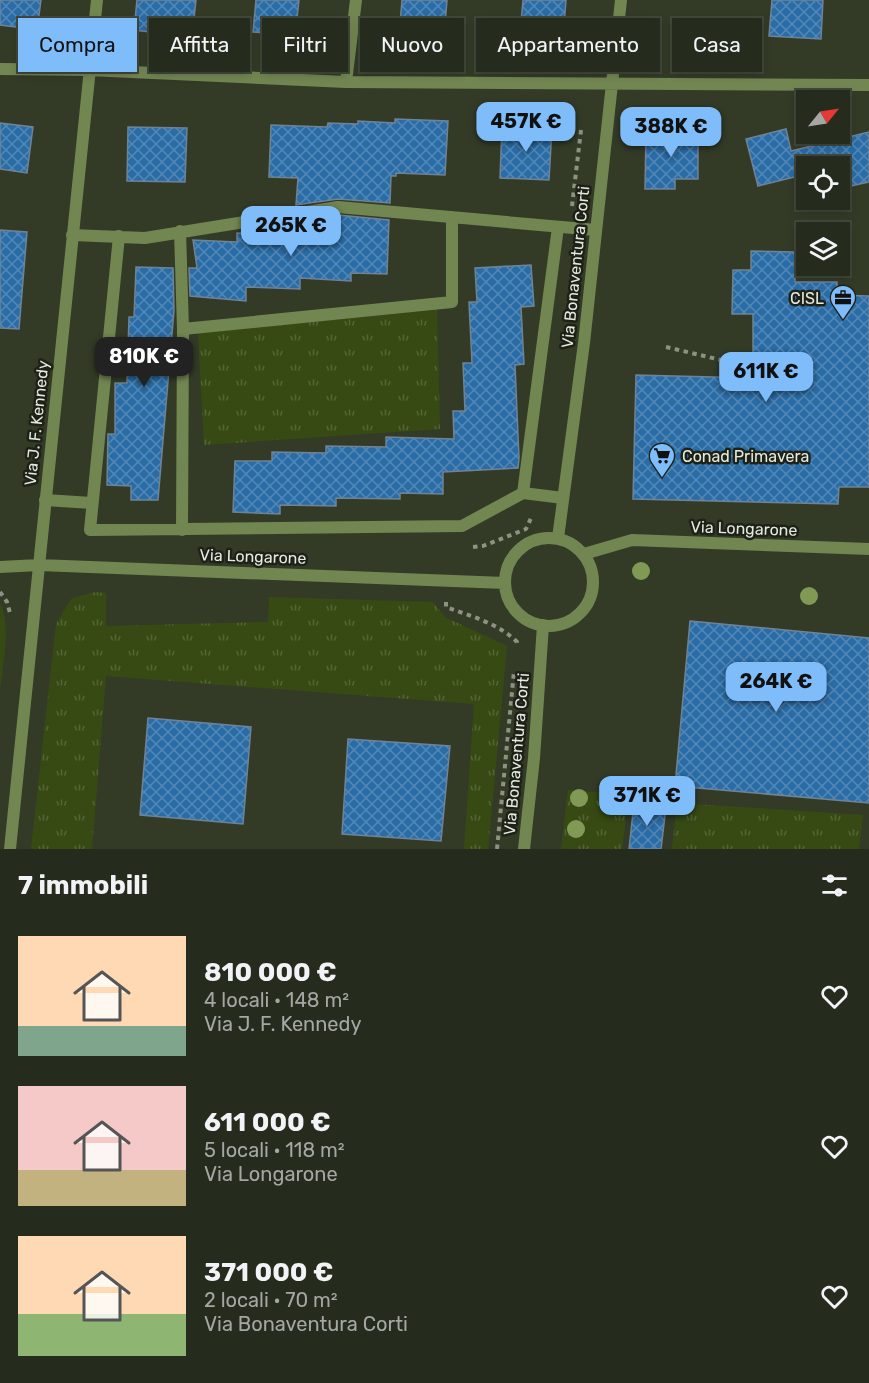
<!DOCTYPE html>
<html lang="it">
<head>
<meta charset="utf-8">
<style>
	body { margin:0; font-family:Rubik,sans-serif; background:#32382a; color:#f1f3f6; height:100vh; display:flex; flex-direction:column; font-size:22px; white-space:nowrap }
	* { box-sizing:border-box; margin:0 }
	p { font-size:20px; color:#a4a7a4 }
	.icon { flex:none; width:33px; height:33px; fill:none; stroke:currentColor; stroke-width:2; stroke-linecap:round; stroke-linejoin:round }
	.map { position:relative; height:849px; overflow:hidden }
	.sheet { display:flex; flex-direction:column; background:#262c1d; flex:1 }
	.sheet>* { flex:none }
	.banner { position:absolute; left:18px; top:18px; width:834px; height:54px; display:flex; gap:12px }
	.needle { width:39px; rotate:60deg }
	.fabs { position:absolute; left:796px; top:90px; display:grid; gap:12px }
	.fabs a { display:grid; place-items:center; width:54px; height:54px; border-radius:0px; background:#262c1d; box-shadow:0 3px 9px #0003,0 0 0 2px #42483b; font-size:30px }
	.price { position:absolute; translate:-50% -51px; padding:0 14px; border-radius:12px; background:#7fbdfa; color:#111; font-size:20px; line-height:39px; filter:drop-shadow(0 2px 3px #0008) }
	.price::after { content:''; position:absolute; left:50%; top:36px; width:18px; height:14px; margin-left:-9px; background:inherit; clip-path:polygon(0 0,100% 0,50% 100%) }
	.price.selected { background:#222; color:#fff }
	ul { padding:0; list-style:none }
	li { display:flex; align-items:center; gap:18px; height:150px; padding:0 18px }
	li span { display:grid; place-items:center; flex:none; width:168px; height:120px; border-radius:0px; color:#555 }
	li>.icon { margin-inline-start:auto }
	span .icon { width:72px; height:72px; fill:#fffc; stroke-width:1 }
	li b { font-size:26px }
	h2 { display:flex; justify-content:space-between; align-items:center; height:72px; padding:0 18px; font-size:26px }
	.pill { padding:0 21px; border-radius:0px; background:#262c1d; box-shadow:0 3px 9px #0003,0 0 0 2px #42483b; font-size:21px; line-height:54px }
	.pill.selected { background:#7fbdfa; color:#111 }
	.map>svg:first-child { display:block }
	.green { fill:#374a13 }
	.park { fill:url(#park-tufts) }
	.building { fill:url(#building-cross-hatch); stroke:#708295; stroke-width:1.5 }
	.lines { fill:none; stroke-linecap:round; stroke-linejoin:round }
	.path { stroke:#8c9383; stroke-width:4; stroke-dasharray:4.5 4.5; stroke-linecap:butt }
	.lane { stroke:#728652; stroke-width:12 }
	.street { stroke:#728652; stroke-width:12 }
	.tree { fill:#809a55 }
	.labels { text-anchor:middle; stroke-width:5; stroke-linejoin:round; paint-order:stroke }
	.street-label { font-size:16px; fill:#e4eadd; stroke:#1d2117 }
	.poi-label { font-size:16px; fill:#e4eadd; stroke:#1d2117; text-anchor:end }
</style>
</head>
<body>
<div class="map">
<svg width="869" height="849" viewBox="0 0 869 849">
	<defs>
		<pattern id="park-tufts" width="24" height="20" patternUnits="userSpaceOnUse" patternTransform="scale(1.5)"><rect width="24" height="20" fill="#374a13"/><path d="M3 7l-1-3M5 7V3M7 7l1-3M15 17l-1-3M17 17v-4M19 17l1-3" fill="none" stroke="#546435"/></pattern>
		<pattern id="building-cross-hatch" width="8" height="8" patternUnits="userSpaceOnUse" patternTransform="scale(1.5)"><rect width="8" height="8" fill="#2a6ca6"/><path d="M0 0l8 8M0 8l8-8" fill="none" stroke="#5388b6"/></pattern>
	</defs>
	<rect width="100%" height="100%" fill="#333b27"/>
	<path class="green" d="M0,603C12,625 2,668 0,693Z"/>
	<path class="park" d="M437,310L440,429L204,445L198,333Z
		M95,592L106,593V626L268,622L269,597L433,602L445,617L507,646L488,849H464L474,704L106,676L92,849H31L56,624L71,599Z
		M568,790L629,795L622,849H561Z
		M677,803L863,815L859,849H672Z"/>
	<path class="building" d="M0,0H41L37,30L0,25Z
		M137,0H196L192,37L134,30Z
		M256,0H299L295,36L253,32Z
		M402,0H447L444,38L399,36Z
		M523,0H566L563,38L520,34Z
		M772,0H823L821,39L769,36Z
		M395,119L448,121L445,175L396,173V176H391L390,203L338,199L296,205L298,178L269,177L271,125L327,127L328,123L358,124V121L395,123Z
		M0,123L33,127L27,173L0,169Z
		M502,126L552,128L549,180L500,178Z
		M128,127L187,128L185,182L127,181Z
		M786,129L791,151L869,132V182L846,187L841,166H807V174L758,186L746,139Z
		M646,131H698V179H675V189H645Z
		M338,215L389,220L387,274L351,273V281L300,278V289L246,287V301L190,296L189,268H197L193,240L237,242V233L294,236L295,222Z
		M0,230L27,232L19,329L0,328Z
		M751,251L795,252V282H837V295L869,296V487H839L838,504L633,499L636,375L753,378V314H732L733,270H751Z
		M531,265L534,306L521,307L524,364L515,365L519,458L518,468L443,472V494L400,493V499L336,498V506L280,505V514L233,512L235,461H272V452L326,453V446L386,447V437L454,439L453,411H465L463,363H472L469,302H477L475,268Z
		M136,267L173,268L174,310L158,500H131V486L107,485L108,434H115V383H127L129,317H134Z
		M690,621L869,638V803L675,786Z
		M148,718L251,727L243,824L140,815Z
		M348,739L450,746L441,841L342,834Z
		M634,803L666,807L661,849H629Z"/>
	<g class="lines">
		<path class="path" d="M572,206L581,130
			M666,347L738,364L753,365
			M473,547L483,546L526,529L532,516
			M0,592L7,602L10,613
			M446,602V607C470,616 498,623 517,642V645
			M497,849L514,671"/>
		<path class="lane" d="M180,231L183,329L182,530
			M72,235L145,238L338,207L596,230
			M119,236L90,530L462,526L523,493L563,498
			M183,329L452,302V217
			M523,493L558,227
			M45,500L92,503"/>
		<path class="street" d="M0,69L88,70L346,82L869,85
			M346,82L356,0
			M558,538L584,343L621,0
			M505 582a44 44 0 1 1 88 0a44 44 0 1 1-88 0Z
			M584,554L632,540L869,549
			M0,567L39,565L505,583
			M10,849L97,0
			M524,849L534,758L543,625"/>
	</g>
	<g class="tree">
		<circle cx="641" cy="571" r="9"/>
		<circle cx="809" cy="596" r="9"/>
		<circle cx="579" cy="798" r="9"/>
		<circle cx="576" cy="829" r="9"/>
	</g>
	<defs>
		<symbol id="office-pin" viewBox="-11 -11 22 30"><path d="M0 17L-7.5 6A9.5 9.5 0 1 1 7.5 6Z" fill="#7fbdfa" stroke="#1d2117"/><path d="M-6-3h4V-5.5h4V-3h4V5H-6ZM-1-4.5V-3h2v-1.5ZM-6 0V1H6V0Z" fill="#111"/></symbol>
		<symbol id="supermarket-pin" viewBox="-11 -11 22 30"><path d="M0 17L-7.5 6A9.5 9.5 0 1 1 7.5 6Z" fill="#7fbdfa" stroke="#1d2117"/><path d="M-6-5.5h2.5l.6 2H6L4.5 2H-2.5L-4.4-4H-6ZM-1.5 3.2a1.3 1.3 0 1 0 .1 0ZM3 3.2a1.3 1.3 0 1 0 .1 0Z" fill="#111"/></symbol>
	</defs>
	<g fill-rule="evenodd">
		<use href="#office-pin" x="828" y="283" width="30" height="40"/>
		<use href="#supermarket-pin" x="647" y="441" width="30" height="40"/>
	</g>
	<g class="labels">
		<g class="street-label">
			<text transform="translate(575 267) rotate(-84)" y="6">Via Bonaventura Corti</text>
			<text transform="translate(36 423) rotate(-84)" y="6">Via J. F. Kennedy</text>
			<text transform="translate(744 528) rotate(2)" y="6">Via Longarone</text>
			<text transform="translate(253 556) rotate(2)" y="6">Via Longarone</text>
			<text transform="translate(516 754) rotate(-85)" y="6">Via Bonaventura Corti</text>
		</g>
		<g class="poi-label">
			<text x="824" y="304">CISL</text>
			<text x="682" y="462" text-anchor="start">Conad Primavera</text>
		</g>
	</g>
</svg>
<div class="fabs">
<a><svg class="needle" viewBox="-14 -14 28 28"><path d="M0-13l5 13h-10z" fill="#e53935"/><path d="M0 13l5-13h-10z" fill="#a4a7a4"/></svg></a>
<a><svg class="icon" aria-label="locate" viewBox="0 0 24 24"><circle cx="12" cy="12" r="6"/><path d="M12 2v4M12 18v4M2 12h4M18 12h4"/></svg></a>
<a><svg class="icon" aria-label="layers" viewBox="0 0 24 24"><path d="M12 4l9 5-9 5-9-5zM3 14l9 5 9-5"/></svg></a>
</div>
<b class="price" style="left:526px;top:153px">457K €</b>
<b class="price" style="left:671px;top:158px">388K €</b>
<b class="price" style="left:291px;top:257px">265K €</b>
<b class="price selected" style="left:144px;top:388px">810K €</b>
<b class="price" style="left:766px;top:403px">611K €</b>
<b class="price" style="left:776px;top:713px">264K €</b>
<b class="price" style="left:647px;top:827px">371K €</b>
<div class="banner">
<a class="pill selected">Compra</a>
<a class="pill">Affitta</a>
<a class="pill">Filtri</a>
<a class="pill">Nuovo</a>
<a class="pill">Appartamento</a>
<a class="pill">Casa</a>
</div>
</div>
<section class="sheet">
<h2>7 immobili<svg class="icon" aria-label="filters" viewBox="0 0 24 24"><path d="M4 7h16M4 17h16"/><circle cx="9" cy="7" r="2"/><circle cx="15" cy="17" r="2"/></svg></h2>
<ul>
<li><span style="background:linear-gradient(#ffd9b3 75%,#7fa58c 0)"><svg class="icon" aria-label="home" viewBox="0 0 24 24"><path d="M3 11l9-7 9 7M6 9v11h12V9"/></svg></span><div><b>810 000 €</b><p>4 locali · 148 m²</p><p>Via J. F. Kennedy</p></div><svg class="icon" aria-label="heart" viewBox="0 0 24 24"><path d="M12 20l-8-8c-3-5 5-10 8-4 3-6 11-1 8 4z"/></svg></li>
<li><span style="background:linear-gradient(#f6c9c9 70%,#c2b280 0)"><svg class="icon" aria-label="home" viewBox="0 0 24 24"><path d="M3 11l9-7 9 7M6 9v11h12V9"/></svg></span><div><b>611 000 €</b><p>5 locali · 118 m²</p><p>Via Longarone</p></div><svg class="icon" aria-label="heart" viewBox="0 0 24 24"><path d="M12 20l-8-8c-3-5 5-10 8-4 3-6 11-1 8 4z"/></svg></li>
<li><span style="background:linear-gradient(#ffd9b3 65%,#8fb573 0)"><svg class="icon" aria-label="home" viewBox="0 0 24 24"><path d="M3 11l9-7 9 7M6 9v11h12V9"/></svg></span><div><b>371 000 €</b><p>2 locali · 70 m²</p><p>Via Bonaventura Corti</p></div><svg class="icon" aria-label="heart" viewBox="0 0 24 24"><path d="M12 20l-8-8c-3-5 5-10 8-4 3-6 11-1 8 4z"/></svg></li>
</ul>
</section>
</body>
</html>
